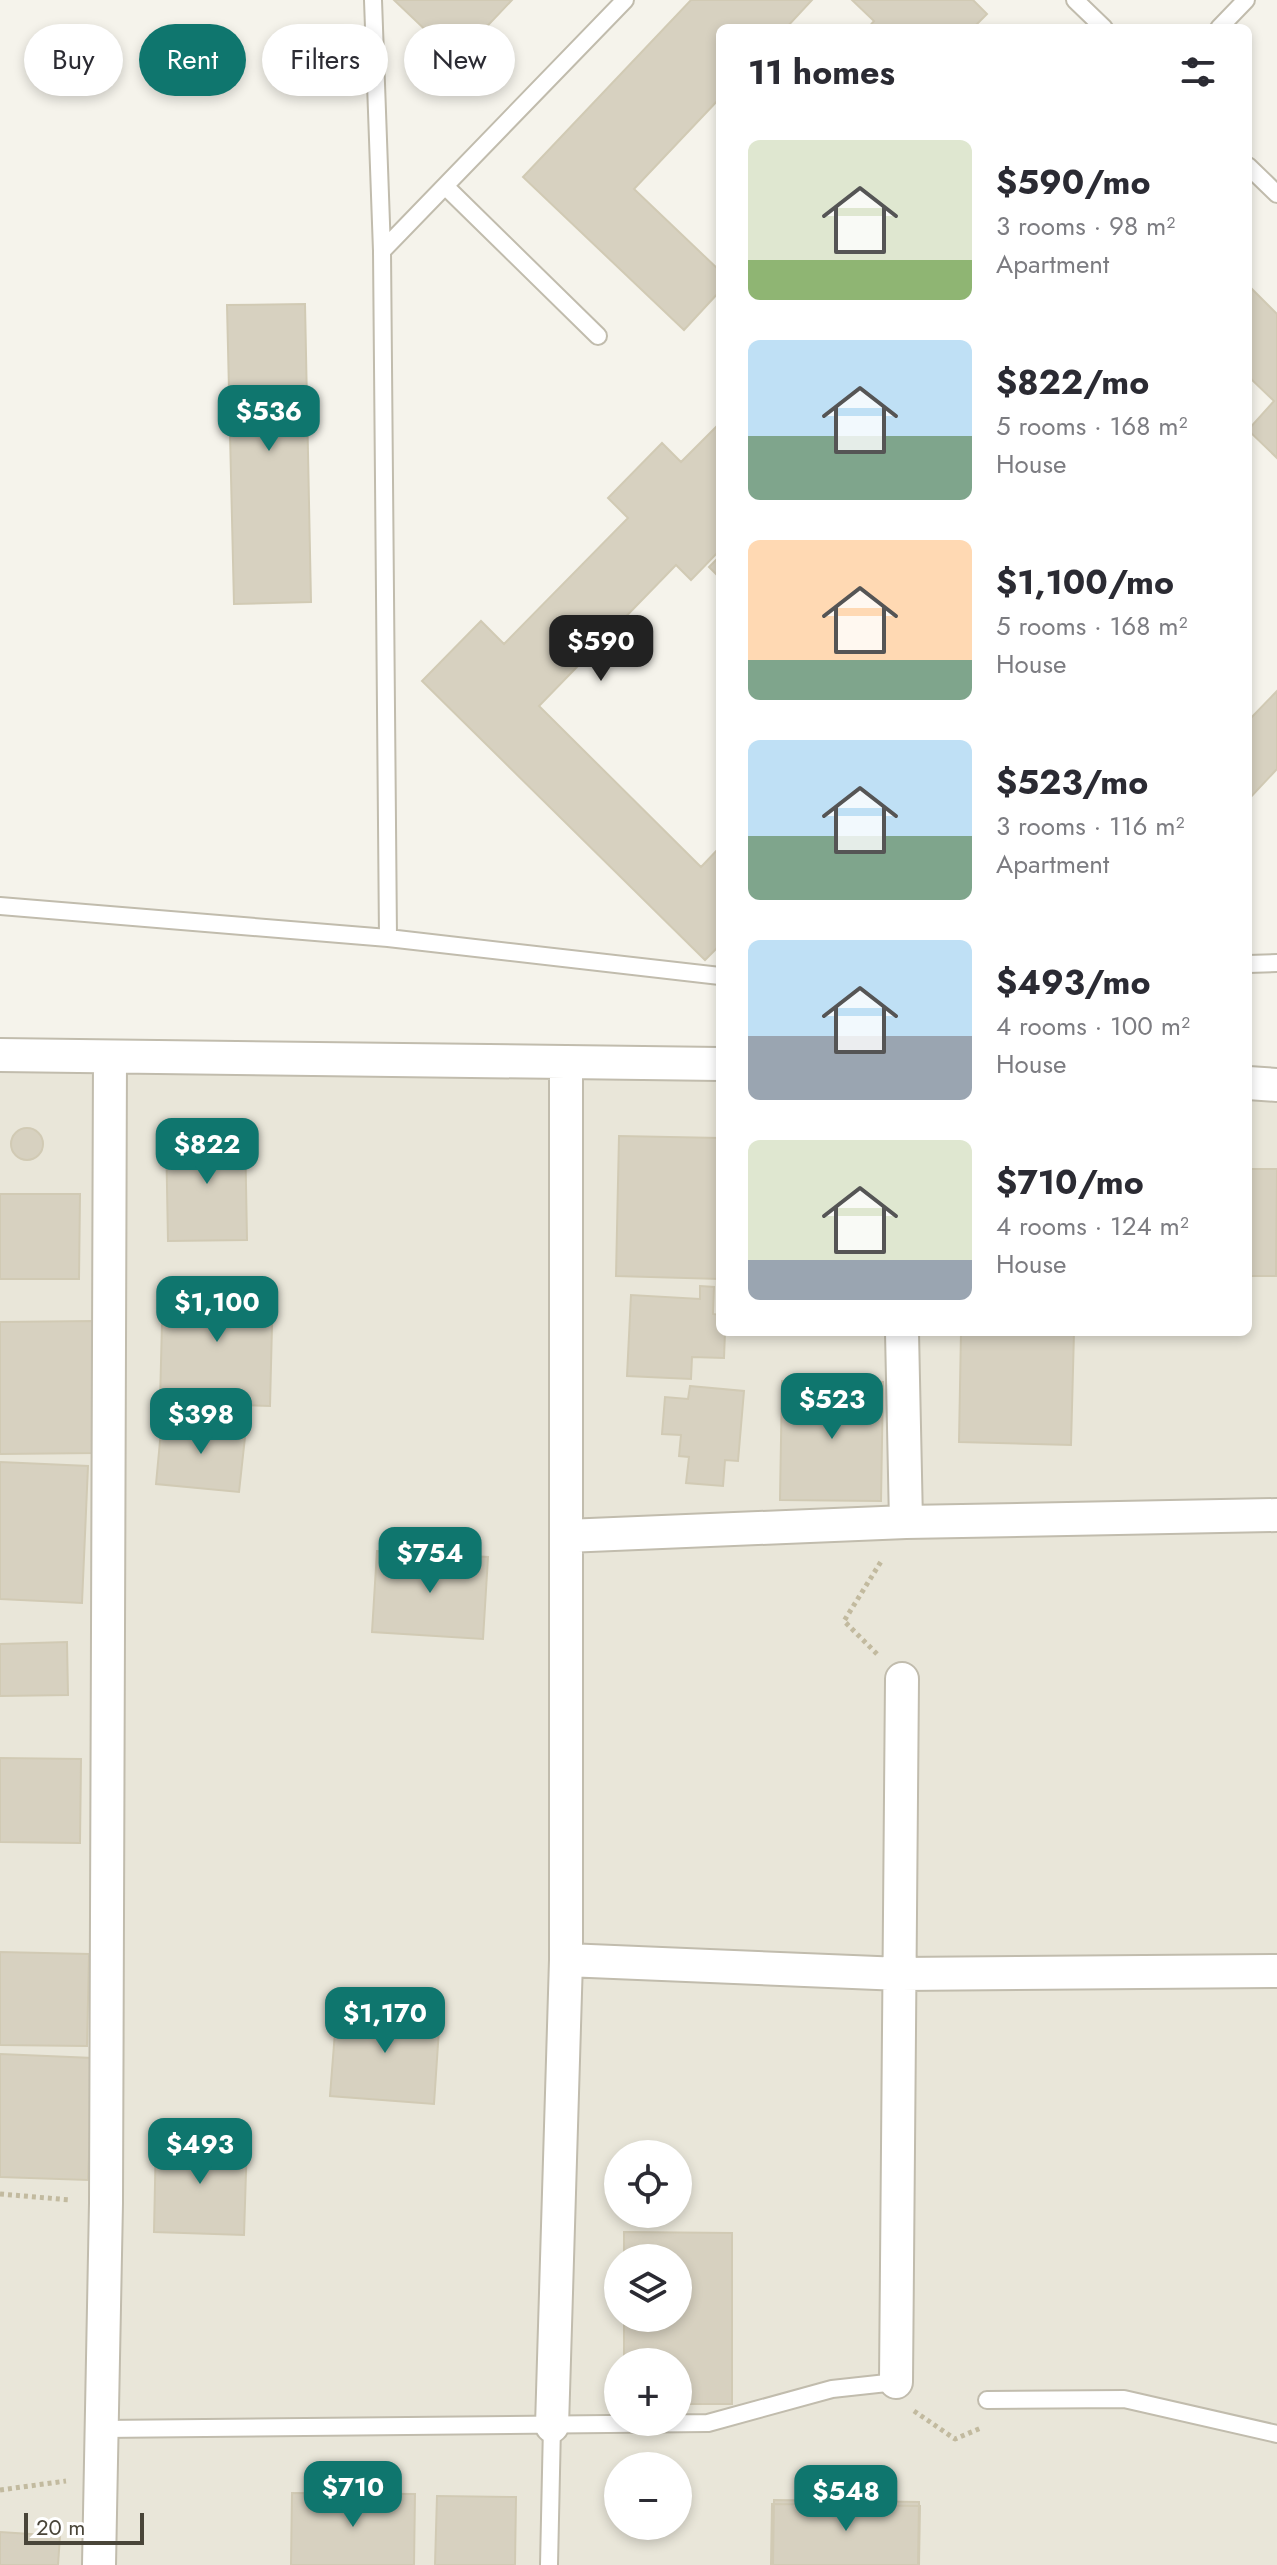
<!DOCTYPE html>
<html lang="en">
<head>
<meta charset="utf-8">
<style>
	body { margin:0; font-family:Jost,sans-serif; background:#f2f2f3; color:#2b2b33; height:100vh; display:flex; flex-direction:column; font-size:30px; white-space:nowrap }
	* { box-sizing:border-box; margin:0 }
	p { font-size:26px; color:#7c7c81 }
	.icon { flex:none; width:44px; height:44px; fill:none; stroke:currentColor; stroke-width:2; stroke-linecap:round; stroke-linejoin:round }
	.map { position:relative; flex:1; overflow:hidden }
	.panel { position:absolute; left:716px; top:24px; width:536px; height:1312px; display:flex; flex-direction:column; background:#fff; border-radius:12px; box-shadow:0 4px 12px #0003 }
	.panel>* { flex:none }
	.top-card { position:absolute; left:24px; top:24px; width:572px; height:72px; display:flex; gap:16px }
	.buttons { position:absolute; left:604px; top:2140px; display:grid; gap:16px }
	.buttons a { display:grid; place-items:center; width:88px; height:88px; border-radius:50%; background:#fff; box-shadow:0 4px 12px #0003; font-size:40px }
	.scale { position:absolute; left:24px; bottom:20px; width:120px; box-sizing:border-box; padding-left:8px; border:4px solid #494539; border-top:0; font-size:22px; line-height:28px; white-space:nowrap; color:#494539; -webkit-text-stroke:6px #fff; paint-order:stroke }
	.price { position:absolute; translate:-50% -68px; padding:0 18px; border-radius:16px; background:#0f766e; color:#fff; font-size:26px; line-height:52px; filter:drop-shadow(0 2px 4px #0008) }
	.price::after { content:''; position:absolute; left:50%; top:48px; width:24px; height:18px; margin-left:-12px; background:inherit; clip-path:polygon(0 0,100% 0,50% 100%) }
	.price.current { background:#222; color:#fff }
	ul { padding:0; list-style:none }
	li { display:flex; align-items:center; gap:24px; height:200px; padding:0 32px }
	li span { display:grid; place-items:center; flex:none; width:224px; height:160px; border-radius:12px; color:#555 }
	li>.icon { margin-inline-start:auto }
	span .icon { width:96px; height:96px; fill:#fffc; stroke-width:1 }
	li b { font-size:34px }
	h2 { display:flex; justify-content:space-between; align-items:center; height:96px; padding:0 32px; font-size:34px }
	.chip { padding:0 28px; border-radius:36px; background:#fff; box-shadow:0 4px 12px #0003; font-size:28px; line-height:72px }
	.chip.current { background:#0f766e; color:#fff }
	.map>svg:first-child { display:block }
	.residential { fill:#e9e6d9; fill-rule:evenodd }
	.building { fill:#d7d1c0; stroke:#d1cab4; stroke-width:2 }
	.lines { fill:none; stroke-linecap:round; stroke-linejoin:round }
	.service-casing { stroke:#c1bcad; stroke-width:20 }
	.minor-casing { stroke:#c1bcad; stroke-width:36 }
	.path { stroke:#c2ba9f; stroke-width:5; stroke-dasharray:4 4; stroke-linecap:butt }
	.service { stroke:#fff; stroke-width:16 }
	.minor { stroke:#fff; stroke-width:32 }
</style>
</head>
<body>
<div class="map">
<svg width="1277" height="2565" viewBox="0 0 1277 2565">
	<rect width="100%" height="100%" fill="#f5f3eb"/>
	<path class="residential" d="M0,1067H720V1332H1248V1067H1277V2565H0ZM618,2154H678V2214H618ZM618,2258H678V2318H618ZM618,2362H678V2422H618ZM618,2466H678V2526H618Z"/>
	<path class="building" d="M394,0H512L456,59Z
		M691,0H812L786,28H720V98L634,189L720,271V291L684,330L523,177Z
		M852,0H973L987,14L977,24L981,28H868L874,21Z
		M1248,285L1277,314V458L1248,430L1274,401L1248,376Z
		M305,304L311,602L234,604L227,305Z
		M720,423V550L691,580L676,565L539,706L701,867L720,847V945L705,960L422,681L481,621L504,644L628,518L608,498L662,443L681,462Z
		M720,556V578L709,567Z
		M1277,691V769L1248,800V721Z
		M11 1144a16 16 0 1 1 32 0a16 16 0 1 1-32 0Z
		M245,1130L247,1240L168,1241L166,1132Z
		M619,1136L720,1138V1279L616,1276Z
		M1248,1169H1277L1276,1276H1248Z
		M0,1194H80L79,1279H0Z
		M163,1283L273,1285L270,1406L160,1403Z
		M700,1286L714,1287L713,1314L720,1315V1332H725L724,1358L692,1357L691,1379L627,1376L631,1295L700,1299Z
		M93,1321L95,1453L0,1454V1322Z
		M961,1332H1074L1071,1445L959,1442Z
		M782,1381L883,1382L881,1501L780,1500Z
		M690,1386L744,1391L738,1461L725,1460L723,1486L686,1483L689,1457L679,1456L681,1435L662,1434L665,1397L688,1399Z
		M162,1420L246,1428L239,1492L156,1484Z
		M0,1462L88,1466L82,1603L0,1599Z
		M377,1551L488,1557L483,1639L372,1632Z
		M67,1642L68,1695L0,1696V1644Z
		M0,1758L81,1759L80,1843L0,1842Z
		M0,1952L89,1954L87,2046L0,2045Z
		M337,2006L440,2014L434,2104L330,2096Z
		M0,2054L93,2058L88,2180L0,2177Z
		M156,2137L247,2140L244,2235L154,2232Z
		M624,2232L732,2233V2404H678V2362H624V2318H678V2258H624Z
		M292,2493L415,2494L414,2565H291Z
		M437,2496L516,2497L515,2565H435Z
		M774,2500L919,2502L918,2565H773Z
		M772,2504L920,2506L919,2565H771Z
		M0,2532L60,2536L58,2565H0Z"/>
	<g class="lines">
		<defs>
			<path id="service" d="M373,0L382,251L388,938
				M1075,0L1104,28
				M1219,28L1246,0
				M1248,166L1277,194
				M445,186L598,336
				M382,251L625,0
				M0,906L388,938L720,976
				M1248,964L1277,963
				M987,2400L1124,2399L1277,2434
				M102,2429L708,2423L832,2389L896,2382
				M549,2565L552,2426"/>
			<path id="minor" d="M0,1055L720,1064
				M1248,1083L1277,1085
				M902,1332L906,1522
				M566,1536L906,1522L1277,1515
				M566,1960L901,1974L1277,1971
				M896,2382L902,1679
				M552,2426L566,1960V1062
				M99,2565L106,2203L110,1057"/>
		</defs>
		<use href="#service" class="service-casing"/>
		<use href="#minor" class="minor-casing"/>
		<path class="path" d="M877,1654L844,1621L882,1560
			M0,2194L71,2200
			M914,2411L955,2439L981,2428
			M0,2490L66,2481"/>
		<use href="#service" class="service"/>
		<use href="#minor" class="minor"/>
	</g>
</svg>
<div class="buttons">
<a><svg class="icon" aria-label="locate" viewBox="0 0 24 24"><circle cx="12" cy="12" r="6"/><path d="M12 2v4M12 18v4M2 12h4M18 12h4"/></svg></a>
<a><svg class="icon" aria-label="layers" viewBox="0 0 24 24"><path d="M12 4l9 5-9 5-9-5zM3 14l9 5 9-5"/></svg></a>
<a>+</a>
<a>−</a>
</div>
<div class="scale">20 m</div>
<b class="price" style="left:269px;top:453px">$536</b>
<b class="price current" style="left:601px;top:683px">$590</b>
<b class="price" style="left:207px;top:1186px">$822</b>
<b class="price" style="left:217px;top:1344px">$1,100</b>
<b class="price" style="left:832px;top:1441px">$523</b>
<b class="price" style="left:201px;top:1456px">$398</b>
<b class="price" style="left:430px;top:1595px">$754</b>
<b class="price" style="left:385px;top:2055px">$1,170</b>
<b class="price" style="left:200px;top:2186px">$493</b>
<b class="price" style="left:353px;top:2529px">$710</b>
<b class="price" style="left:846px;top:2533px">$548</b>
<div class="top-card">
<a class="chip">Buy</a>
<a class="chip current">Rent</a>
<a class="chip">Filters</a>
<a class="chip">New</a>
</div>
<section class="panel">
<h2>11 homes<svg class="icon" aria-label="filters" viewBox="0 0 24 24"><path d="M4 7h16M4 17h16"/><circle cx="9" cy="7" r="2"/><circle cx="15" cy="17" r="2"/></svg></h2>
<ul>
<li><span style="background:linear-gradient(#dfe7d0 75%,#8fb573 0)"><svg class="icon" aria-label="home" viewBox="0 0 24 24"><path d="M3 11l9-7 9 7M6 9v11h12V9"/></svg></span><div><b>$590/mo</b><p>3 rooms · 98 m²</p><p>Apartment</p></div></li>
<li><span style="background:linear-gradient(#bfe0f5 60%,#7fa58c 0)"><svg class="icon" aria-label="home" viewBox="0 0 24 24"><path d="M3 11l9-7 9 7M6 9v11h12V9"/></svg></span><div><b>$822/mo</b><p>5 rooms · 168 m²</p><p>House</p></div></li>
<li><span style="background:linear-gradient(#ffd9b3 75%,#7fa58c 0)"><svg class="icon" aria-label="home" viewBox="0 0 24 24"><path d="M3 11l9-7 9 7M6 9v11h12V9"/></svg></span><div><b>$1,100/mo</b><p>5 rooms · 168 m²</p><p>House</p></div></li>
<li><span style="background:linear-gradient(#bfe0f5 60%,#7fa58c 0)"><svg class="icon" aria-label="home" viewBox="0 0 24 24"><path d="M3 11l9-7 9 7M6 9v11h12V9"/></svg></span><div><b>$523/mo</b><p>3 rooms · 116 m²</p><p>Apartment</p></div></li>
<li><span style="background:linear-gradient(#bfe0f5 60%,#9aa5b1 0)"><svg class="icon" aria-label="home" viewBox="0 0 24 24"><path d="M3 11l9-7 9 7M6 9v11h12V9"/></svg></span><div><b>$493/mo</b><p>4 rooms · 100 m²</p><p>House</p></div></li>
<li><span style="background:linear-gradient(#dfe7d0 75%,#9aa5b1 0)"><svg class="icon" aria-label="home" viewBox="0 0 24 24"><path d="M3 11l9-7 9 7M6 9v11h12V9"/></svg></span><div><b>$710/mo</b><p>4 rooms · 124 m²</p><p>House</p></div></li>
</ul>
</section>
</div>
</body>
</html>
